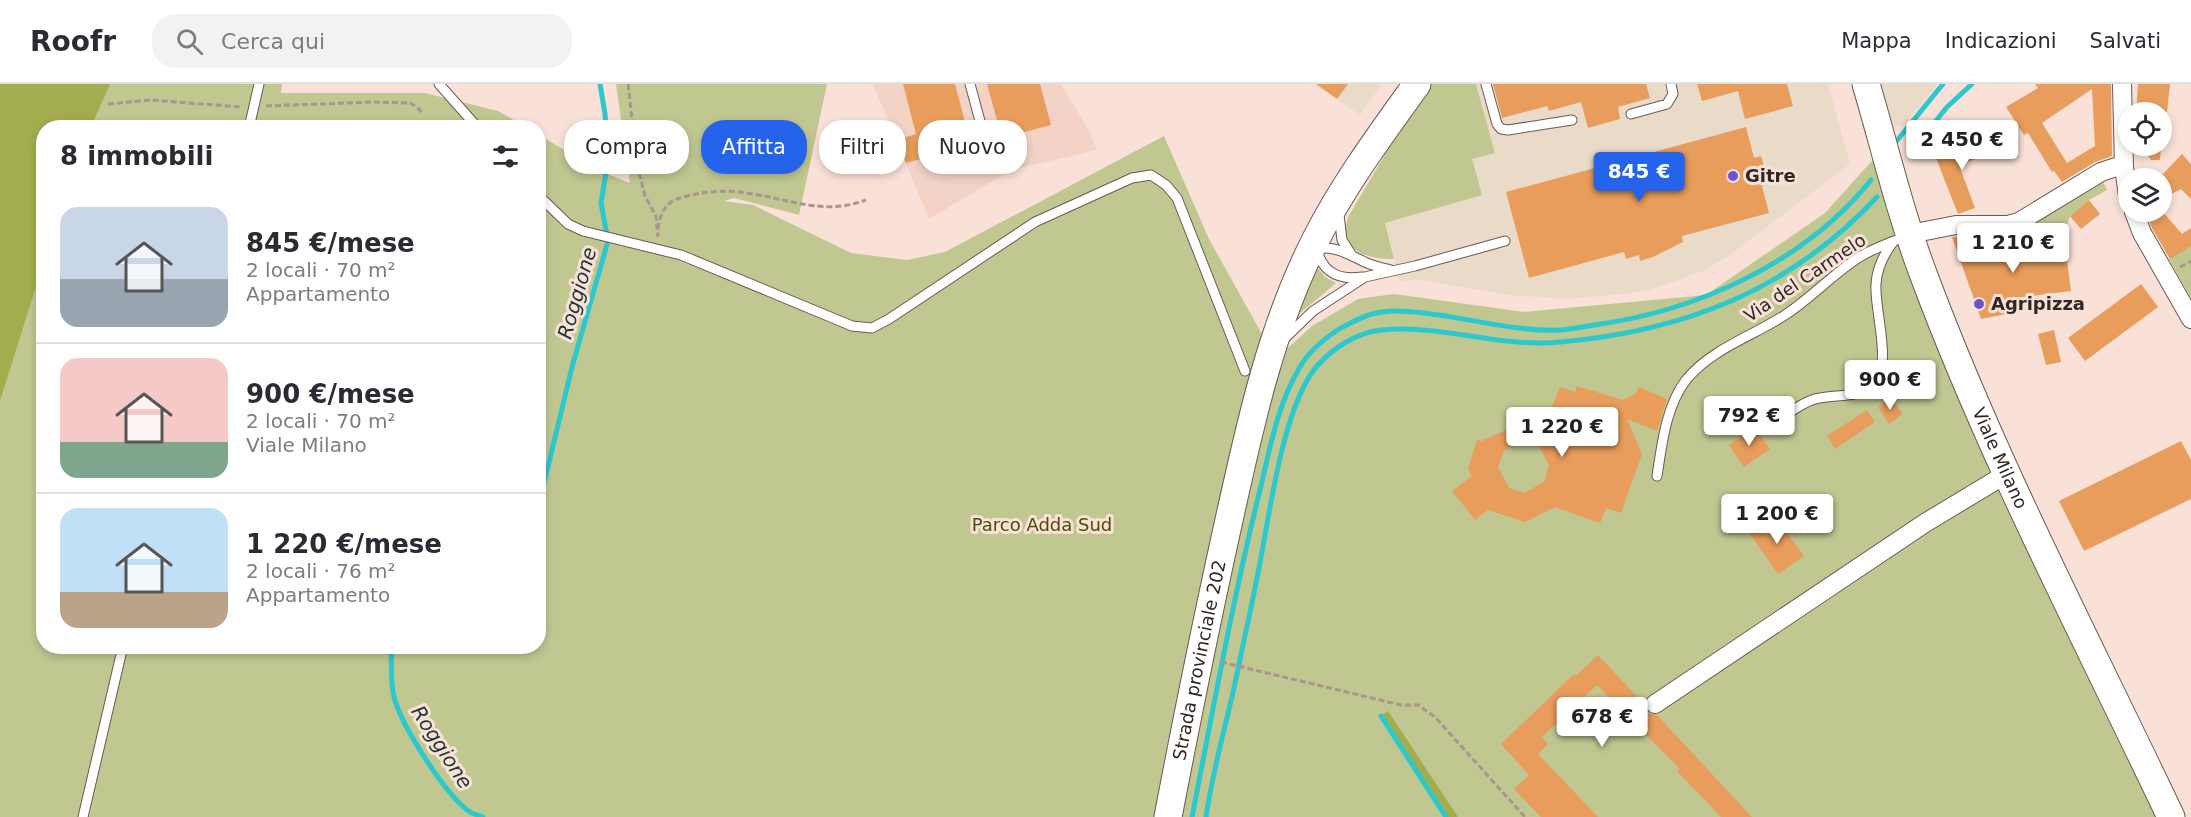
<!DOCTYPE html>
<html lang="it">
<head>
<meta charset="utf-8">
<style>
	body { margin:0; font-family:"DejaVu Sans",sans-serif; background:#f2f2f3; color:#2b2b33; height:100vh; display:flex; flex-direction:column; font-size:22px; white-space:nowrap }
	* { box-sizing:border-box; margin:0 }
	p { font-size:20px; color:#7c7c81 }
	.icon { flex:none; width:33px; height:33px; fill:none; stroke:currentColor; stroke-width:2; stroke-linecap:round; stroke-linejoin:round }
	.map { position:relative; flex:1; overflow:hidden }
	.side { position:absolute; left:36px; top:36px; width:510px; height:534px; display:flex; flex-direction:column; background:#fff; border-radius:24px; box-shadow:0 3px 9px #0003 }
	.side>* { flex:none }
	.top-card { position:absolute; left:564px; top:36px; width:570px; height:54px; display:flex; gap:12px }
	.controls { position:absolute; left:2118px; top:18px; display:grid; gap:12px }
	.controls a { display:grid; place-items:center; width:54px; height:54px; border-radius:50%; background:#fff; box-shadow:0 3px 9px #0003; font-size:30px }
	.price { position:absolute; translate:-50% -51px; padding:0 14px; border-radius:6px; background:#fff; color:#222; font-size:20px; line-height:39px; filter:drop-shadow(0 2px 3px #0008) }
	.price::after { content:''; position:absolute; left:50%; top:36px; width:18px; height:14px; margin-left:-9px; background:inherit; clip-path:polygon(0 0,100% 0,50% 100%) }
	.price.current { background:#2563eb; color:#fff }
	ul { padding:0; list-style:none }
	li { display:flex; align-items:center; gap:18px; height:150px; padding:0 24px }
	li+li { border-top:2px solid #e1e1e2 }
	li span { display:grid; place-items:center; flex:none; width:168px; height:120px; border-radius:18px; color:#555 }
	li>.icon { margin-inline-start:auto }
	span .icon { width:72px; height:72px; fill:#fffc; stroke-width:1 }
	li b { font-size:26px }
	h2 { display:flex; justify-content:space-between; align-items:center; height:72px; padding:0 24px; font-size:26px }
	.pill { padding:0 21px; border-radius:24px; background:#fff; box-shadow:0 3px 9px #0003; font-size:21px; line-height:54px }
	.pill.current { background:#2563eb; color:#fff }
	header { display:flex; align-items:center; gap:36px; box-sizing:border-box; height:84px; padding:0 30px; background:#fff; border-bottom:2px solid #e1e1e2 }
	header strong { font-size:28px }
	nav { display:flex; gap:33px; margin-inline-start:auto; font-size:21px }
	.search { width:420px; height:54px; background:#f2f2f3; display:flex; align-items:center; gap:15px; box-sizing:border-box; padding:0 21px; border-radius:24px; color:#7c7c81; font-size:22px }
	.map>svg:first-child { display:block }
	.commercial { fill:#eadac8 }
	.built { fill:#f2d3c6 }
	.green { fill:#c0c791 }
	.forest { fill:#a3ad4d }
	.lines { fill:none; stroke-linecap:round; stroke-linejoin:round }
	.stream { stroke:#2dc8cd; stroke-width:5 }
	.building { fill:#e89d5c; fill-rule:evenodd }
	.lane-casing { stroke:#6c5950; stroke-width:11 }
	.street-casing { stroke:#6c5950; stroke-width:20 }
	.secondary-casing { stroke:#6c5950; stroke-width:29 }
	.path { stroke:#a8968e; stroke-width:3; stroke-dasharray:6 3; stroke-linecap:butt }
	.lane { stroke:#fff; stroke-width:9 }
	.street { stroke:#fff; stroke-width:18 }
	.secondary { stroke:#fff; stroke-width:27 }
	.poi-dot { fill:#6b54cd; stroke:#f9e1d7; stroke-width:2 }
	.labels { text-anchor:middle; stroke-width:6; stroke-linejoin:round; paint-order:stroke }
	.poi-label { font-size:18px; font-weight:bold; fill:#302723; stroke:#f9e1d7; text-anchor:start }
	.street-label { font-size:18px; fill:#302723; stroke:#f9e1d7 }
	.park-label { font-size:18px; fill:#494f02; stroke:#f9e1d7 }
	.water-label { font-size:20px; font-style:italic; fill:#1d3536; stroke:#f9e1d7 }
</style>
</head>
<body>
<header>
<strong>Roofr</strong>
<div class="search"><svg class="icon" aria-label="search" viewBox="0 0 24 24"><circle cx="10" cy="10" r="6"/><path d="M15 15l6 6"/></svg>Cerca qui</div>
<nav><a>Mappa</a><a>Indicazioni</a><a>Salvati</a></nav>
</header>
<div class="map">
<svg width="2191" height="733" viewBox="0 0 2191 733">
	<rect width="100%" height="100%" fill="#f9e1d7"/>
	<path class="commercial" d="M1315,0H1382L1360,31Z
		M1476,0H1828L1850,80L1727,173L1703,187L1649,206L1623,210L1570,215L1508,211L1414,195L1400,198L1385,139L1481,111L1471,75L1495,68Z
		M1868,0H1937L1904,41L1881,47Z"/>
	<path class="built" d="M873,0H1061L1090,48L1097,66L1011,86L929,135Z"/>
	<path class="green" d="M0,0H282L281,9H425L498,27L526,43L44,44V562H538L539,51L600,87L630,99L616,0H827L799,131L734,114L724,117L753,121L851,169L907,176L945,168L1164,52L1209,155L1263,252L1288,264L1312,242L1358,215L1394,210L1524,228L1706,211L1825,129L1879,69L2161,733H0Z
		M1430,0H1476L1495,69L1472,75L1482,111L1385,139L1394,175C1367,175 1338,167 1348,133L1383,74L1387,63Z
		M2102,95L2107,106L2089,116L2070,132L2062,154L2016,160L2017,151L2021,147Z
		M2191,161V214L2169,175Z
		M1317,183L1325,193L1336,199L1299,230L1296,231Z"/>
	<path class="forest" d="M0,0H110L91,43L44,44L43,180L0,317Z
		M1388,627L1458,733H1446L1381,632Z"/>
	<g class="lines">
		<path class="stream" d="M1895,59L1943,0
			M1911,68L1947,23L1972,0
			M538,424L572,283L608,157L601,119L608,77L605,30L600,0
			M391,562C392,579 390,598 394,613C401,641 446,712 470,728C473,730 478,731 483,733
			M1381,632L1446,733
			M1192,733C1213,626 1232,520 1258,414C1269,371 1276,322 1300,283C1309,267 1324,255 1339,245C1349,240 1359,234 1369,231C1386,225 1406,227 1424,229C1469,234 1515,248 1561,246C1572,245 1583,243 1594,241C1697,227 1804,179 1871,96
			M1206,733C1213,683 1228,635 1238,585C1246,546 1255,507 1262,468C1271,419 1285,319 1317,282C1333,264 1357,248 1382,246C1441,240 1500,264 1560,258C1685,247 1790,206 1877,113"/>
	</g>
	<path class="building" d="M903,0H955L971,61L906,79L896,56L916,50Z
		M987,0H1040L1051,41L1002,54Z
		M1316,0H1348L1337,15Z
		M1493,0H1646L1650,14L1618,23L1620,35L1588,44L1581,18L1549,27L1547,22L1502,34Z
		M1697,0H1787L1793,22L1745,35L1738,7L1702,17Z
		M2035,0H2111L2112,72L2095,78L2062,98L2054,87L2052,88L2028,49L2024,51L2006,23L2038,4ZM2092,5L2095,62L2067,79L2042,39Z
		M2138,0H2170L2167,28H2136Z
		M1746,43L1754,74L1761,72L1768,96L1761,98L1769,129L1682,152L1683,158L1653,173L1640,177L1639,171L1626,175L1624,168L1529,194L1506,108Z
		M1985,51L1992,69L1959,81L1975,124L1958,130L1936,74L1960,65L1958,61Z
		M2141,62H2161L2160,76H2151Z
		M2182,70L2191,80V115L2181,105L2162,115V91Z
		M2089,116L2100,130L2081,145L2070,132Z
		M2146,128H2163L2182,150L2191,144V162L2170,175L2152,144Z
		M1978,152L1979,172L2015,160L2064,154L2071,207L2024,213L2026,226L1981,235L1952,153Z
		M2141,200L2158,223L2085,277L2068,254Z
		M2054,246L2061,278L2046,281L2038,250Z
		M1577,302L1622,316L1635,310L1639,303L1667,315L1657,347L1627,335L1642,370L1621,429L1606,424L1600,439L1555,423L1525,438L1488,426L1475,436L1452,407L1472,392L1468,385L1477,356L1482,357L1529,335L1531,330L1547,335L1560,303L1575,308ZM1524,356L1539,362L1549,382L1544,398L1524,409L1509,404L1498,383L1504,367Z
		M1891,314L1903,330L1889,340L1878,323Z
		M1867,326L1875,338L1835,365L1827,352Z
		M1754,343L1770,365L1744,383L1729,361Z
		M2181,357L2191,376V415L2084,467L2059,417Z
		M1775,432L1804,472L1778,490L1750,450Z
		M1598,571L1644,620L1646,627L1651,630L1657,631L1752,733H1721L1677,687L1680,685L1597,601L1542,653L1548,660L1538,670L1598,733H1541L1514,705L1529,691L1501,660L1574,590L1576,592Z"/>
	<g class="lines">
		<defs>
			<path id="lane" d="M439,0L478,44
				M970,0L987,63
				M1486,0L1497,40L1501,45L1508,46L1572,36
				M1631,30L1667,20L1673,10L1671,0
				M249,44L259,0
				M538,111L568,140L583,147L681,171L852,242L872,244L889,235L1035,138L1132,94L1151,91L1166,101L1177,114L1245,287
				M1339,131L1342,156L1351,170
				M1316,165C1336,161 1349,171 1367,179C1374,182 1383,184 1391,186
				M1317,167C1324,190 1340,196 1362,193
				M1284,255L1313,227L1365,193L1415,182L1505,157
				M1777,337C1788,330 1800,320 1812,316C1832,309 1859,316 1874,300C1893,280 1874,226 1876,200C1877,184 1884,170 1893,158
				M1657,392C1662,360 1666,322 1686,296C1711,265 1753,252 1785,231C1811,214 1832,191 1858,174C1873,164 1891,159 1908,151
				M83,733L123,562"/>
			<path id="street" d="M2122,0L2124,83L2128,112
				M2134,128L2142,149L2191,235
				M1910,150L1956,141H2008L2019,138L2101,88L2116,83H2124
				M1655,620L1925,439L2008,389"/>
			<g id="secondary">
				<path id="s1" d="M1866,0C1885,64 1900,129 1924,192C1993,377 2086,554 2171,733"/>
				<path id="s2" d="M1168,733C1187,634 1207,535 1229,436C1250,341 1271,243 1316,155C1344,100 1381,50 1417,0"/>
			</g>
		</defs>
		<use href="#lane" class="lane-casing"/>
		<use href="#street" class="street-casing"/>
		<use href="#secondary" class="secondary-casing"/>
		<path class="path" d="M628,0L637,80L645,112L656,132L658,153
			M108,20L151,16L241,23
			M266,22L373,18L410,19L417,23L423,30
			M658,145C660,132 663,123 674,116C696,108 724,105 747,109C789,115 824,132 866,116
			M2180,183L2191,177
			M1221,578L1401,621H1418L1435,633L1525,733"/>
		<use href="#lane" class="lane"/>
		<use href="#street" class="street"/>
		<use href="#secondary" class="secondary"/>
	</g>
	<g class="poi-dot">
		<circle cx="1733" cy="92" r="6"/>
		<circle cx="1979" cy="220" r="6"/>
	</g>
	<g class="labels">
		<g class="poi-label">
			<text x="1745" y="98">Gitre</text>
			<text x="1991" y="226">Agripizza</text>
		</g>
		<g class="street-label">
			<text transform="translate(1805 194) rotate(-34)" y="6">Via del Carmelo</text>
			<text dy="6" stroke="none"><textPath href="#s1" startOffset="398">Viale Milano</textPath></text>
			<text dy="6" stroke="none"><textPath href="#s2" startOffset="160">Strada provinciale 202</textPath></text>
		</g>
		<g class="park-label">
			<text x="1042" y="447">Parco Adda Sud</text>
		</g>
		<g class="water-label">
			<text transform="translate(577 209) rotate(-74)" y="7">Roggione</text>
			<text transform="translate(442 663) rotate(57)" y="7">Roggione</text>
		</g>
	</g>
</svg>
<div class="controls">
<a><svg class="icon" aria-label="locate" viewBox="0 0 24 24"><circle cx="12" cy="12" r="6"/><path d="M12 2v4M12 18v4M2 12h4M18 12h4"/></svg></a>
<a><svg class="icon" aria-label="layers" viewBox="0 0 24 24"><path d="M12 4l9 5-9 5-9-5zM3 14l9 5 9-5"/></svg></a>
</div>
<b class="price" style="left:1962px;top:87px">2 450 €</b>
<b class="price current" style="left:1639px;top:119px">845 €</b>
<b class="price" style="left:2013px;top:190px">1 210 €</b>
<b class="price" style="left:1890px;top:327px">900 €</b>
<b class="price" style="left:1749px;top:363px">792 €</b>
<b class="price" style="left:1562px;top:374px">1 220 €</b>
<b class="price" style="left:1777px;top:461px">1 200 €</b>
<b class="price" style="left:1602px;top:664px">678 €</b>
<div class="top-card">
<a class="pill">Compra</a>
<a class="pill current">Affitta</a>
<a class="pill">Filtri</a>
<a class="pill">Nuovo</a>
</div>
<section class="side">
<h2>8 immobili<svg class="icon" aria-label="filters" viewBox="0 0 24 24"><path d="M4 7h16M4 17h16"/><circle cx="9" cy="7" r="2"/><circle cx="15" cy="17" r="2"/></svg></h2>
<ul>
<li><span style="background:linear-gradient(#c9d6e8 60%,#9aa5b1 0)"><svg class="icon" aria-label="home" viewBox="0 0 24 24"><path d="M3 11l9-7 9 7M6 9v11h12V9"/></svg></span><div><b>845 €/mese</b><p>2 locali · 70 m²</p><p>Appartamento</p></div></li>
<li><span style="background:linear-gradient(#f6c9c9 70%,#7fa58c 0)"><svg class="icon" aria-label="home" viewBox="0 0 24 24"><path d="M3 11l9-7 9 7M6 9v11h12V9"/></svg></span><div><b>900 €/mese</b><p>2 locali · 70 m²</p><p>Viale Milano</p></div></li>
<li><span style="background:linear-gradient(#bfe0f5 70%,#b9a48a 0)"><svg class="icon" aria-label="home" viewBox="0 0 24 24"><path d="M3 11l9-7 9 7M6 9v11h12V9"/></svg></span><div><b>1 220 €/mese</b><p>2 locali · 76 m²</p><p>Appartamento</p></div></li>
</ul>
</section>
</div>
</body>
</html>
